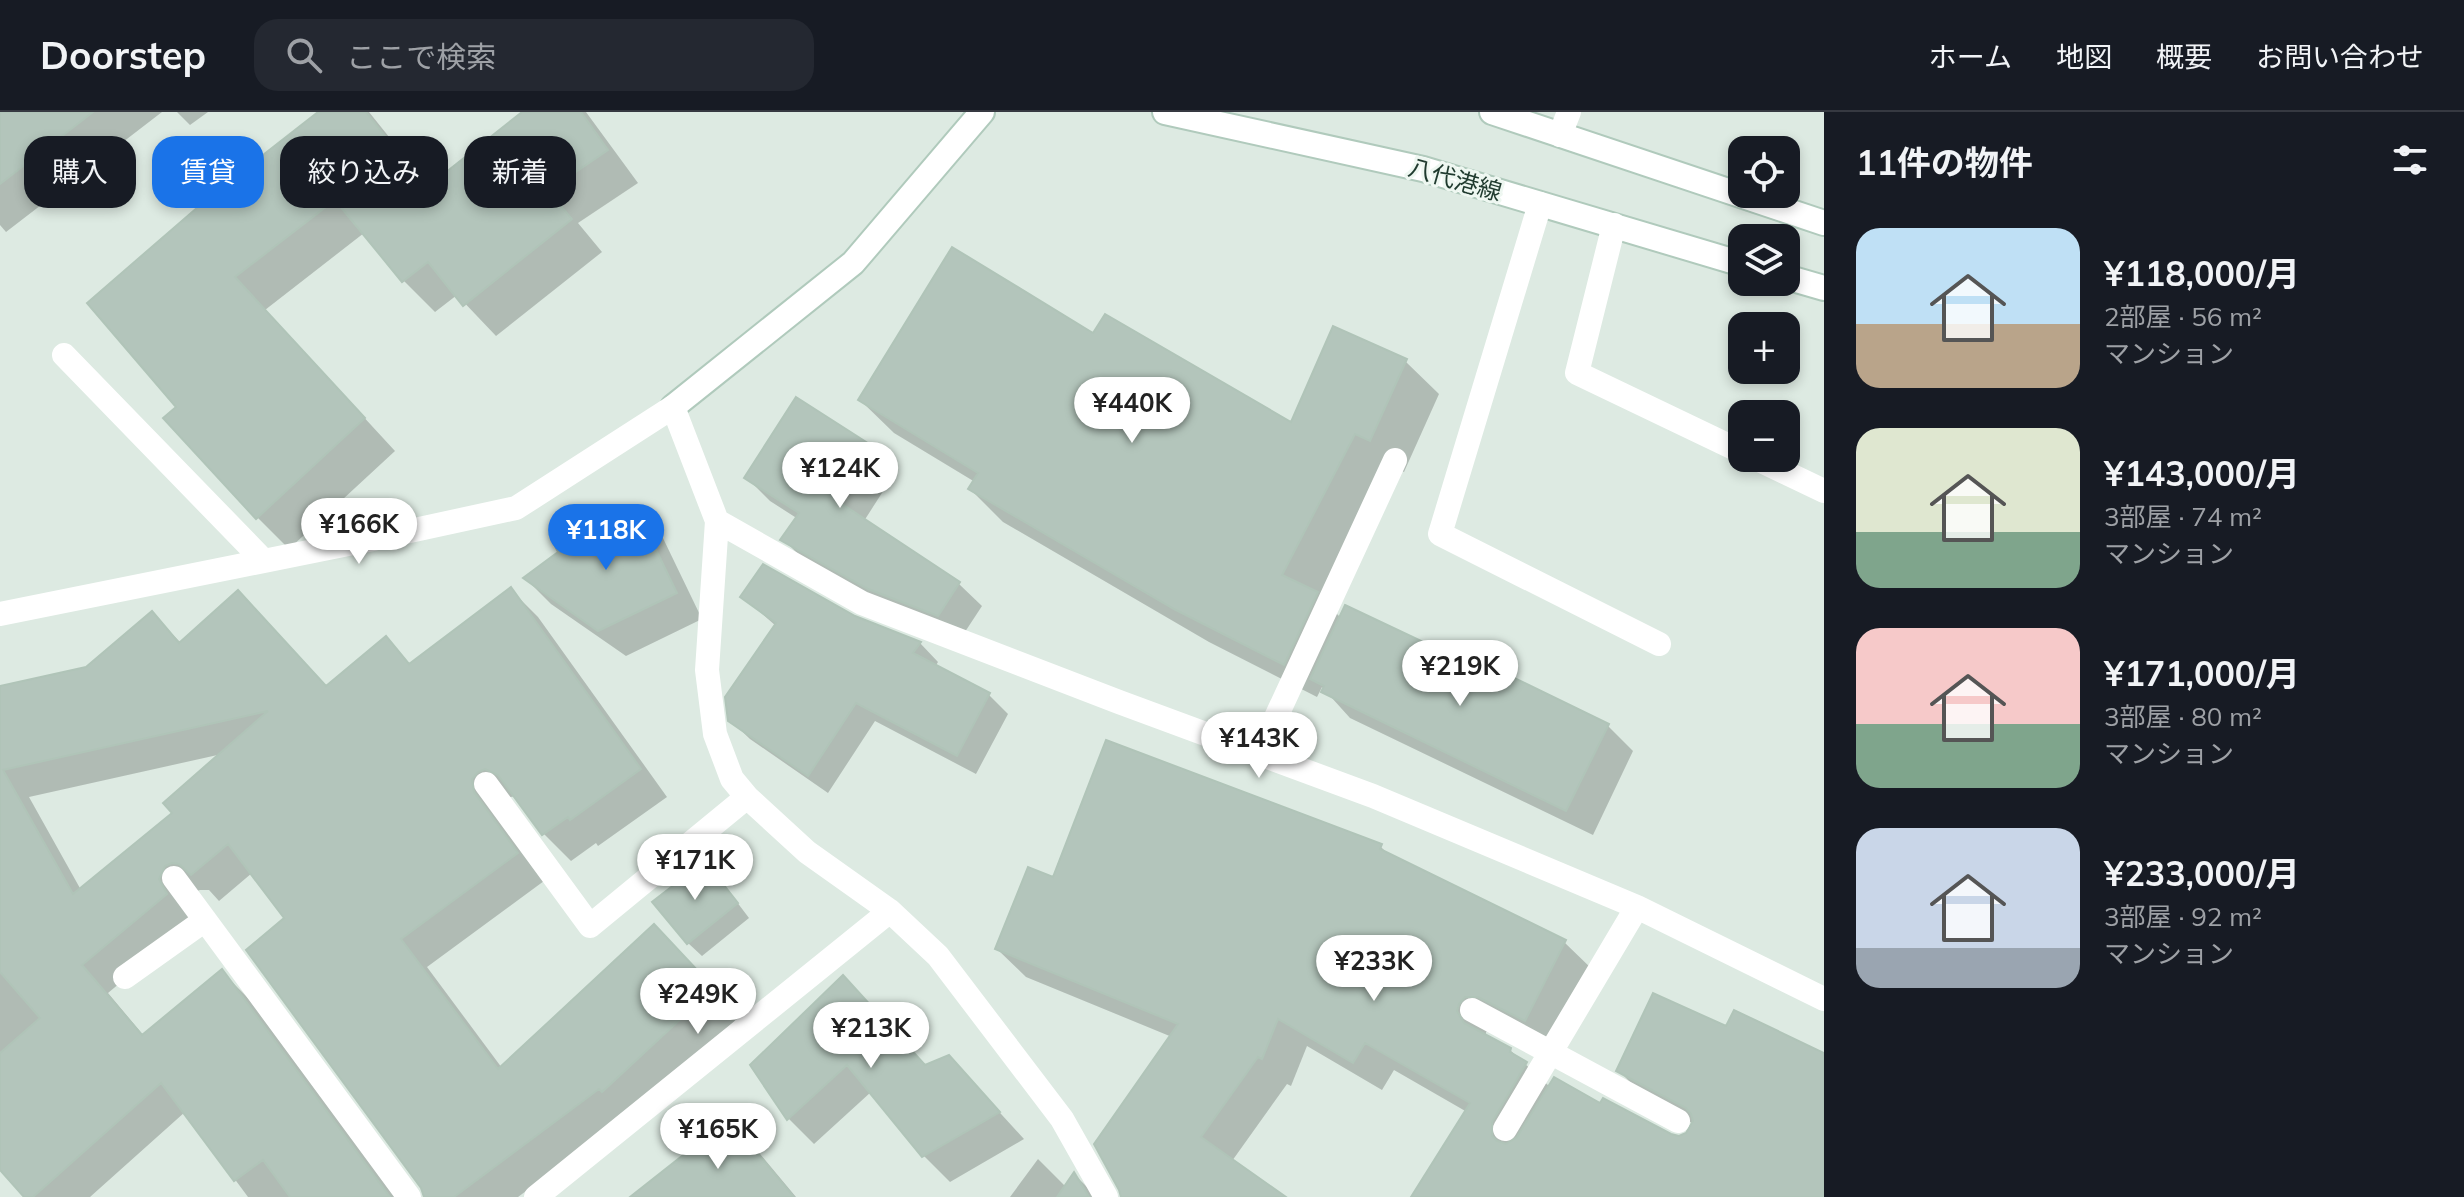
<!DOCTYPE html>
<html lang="ja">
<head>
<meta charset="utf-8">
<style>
	body { margin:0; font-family:Mulish,"Noto Sans JP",sans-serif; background:#242831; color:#f1f3f6; height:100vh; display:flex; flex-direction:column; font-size:30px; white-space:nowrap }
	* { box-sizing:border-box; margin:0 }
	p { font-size:26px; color:#9ea1a6 }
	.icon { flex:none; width:44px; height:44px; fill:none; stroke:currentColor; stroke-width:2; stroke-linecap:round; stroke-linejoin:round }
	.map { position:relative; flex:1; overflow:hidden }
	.details { display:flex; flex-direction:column; background:#171b24; width:640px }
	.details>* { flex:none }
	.guide { position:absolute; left:24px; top:24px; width:760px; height:72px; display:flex; gap:16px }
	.buttons { position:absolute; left:1728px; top:24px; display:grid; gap:16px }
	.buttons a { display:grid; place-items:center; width:72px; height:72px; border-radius:16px; background:#171b24; box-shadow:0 4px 12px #0003; font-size:40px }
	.price { position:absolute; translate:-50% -68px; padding:0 18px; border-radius:28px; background:#fff; color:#222; font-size:26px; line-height:52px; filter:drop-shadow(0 2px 4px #0008) }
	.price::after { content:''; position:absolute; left:50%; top:48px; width:24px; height:18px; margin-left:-12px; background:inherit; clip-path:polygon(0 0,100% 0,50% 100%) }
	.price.active { background:#1a73e8; color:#fff }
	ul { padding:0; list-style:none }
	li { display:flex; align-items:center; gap:24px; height:200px; padding:0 32px }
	li span { display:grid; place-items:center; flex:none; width:224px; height:160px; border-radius:24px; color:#555 }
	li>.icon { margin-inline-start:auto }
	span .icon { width:96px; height:96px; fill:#fffc; stroke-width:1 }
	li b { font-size:34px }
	h2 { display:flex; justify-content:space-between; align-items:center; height:96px; padding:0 32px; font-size:34px }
	.tag { padding:0 28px; border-radius:24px; background:#171b24; box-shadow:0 4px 12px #0003; font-size:28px; line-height:72px }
	.tag.active { background:#1a73e8; color:#fff }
	header { display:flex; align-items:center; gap:48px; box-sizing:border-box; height:112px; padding:0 40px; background:#171b24; border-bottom:2px solid #363941 }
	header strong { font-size:38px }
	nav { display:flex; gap:44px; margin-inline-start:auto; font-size:28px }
	.search { width:560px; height:72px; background:#242831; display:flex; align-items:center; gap:20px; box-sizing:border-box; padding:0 28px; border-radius:24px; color:#9ea1a6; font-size:30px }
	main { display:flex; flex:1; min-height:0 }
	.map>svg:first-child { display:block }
	.shadow { fill:#0003; fill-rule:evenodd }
	.building { fill:#b3c5bb; stroke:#b0c4b8; stroke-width:2; fill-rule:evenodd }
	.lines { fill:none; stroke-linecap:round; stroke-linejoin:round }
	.secondary-casing { stroke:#b0cabc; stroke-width:28 }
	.lane { stroke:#fff; stroke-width:24 }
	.street { stroke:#fff; stroke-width:24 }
	.secondary { stroke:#fff; stroke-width:24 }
	.labels { text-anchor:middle; stroke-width:6; stroke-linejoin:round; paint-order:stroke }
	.street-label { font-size:24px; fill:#1f3a2e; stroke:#eef7f1 }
</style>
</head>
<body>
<header>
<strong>Doorstep</strong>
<div class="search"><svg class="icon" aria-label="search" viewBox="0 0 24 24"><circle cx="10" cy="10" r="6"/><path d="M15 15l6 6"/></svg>ここで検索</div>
<nav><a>ホーム</a><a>地図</a><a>概要</a><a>お問い合わせ</a></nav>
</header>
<main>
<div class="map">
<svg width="1824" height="1085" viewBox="0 0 1824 1085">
	<rect width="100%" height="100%" fill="#ddeae2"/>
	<path class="shadow" d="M0,0H162L6,120L0,113Z
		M177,0H208L190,13Z
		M321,0H369L430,76L525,0H586L638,71L578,111L602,140L496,224L457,183L435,200L404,169L364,121L265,198L395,339L289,437L257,405L179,295L89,191Z
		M1094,224L1292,312L1405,249L1439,282L1404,360L1389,353L1320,485L1341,506L1607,613L1633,639L1593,723L1350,606L1322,575L1317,585L1209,530L1003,410L970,377L975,370L894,321L860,288Z
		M873,336L896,359L864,409L959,472L982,494L961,526L893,500L806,450L783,427L798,407L770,389L747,366Z
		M635,396L661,422L702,507L626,544L551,492L526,467Z
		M511,478L538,505L667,685L598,734L596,731L571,749L544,722L516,684L505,686L544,769L427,855L502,956L681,841L740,904L630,1006L628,1003L518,1085H426L287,807L252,761L219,789L209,778H200L191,781L193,810L108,881L144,924L222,860L249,887L395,1085H248L185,1000L90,1085H27L0,1055V576L87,557L152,502L182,532L328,576L386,527L411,553ZM222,642L174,701L81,778L29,685Z
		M743,485L854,506L920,531L938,550L935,555L989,583L1008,602L976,662L875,609L828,681L750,627L730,608L776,514Z
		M1380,734L1390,744L1564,830L1593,858L1554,936L1494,913L1486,920V925L1510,938L1550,975L1679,1026L1688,1023L1694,1012L1647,987L1618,958L1727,917L1824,943V1085H1413L1467,1000L1394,958L1382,978L1307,934L1291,974L1287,972L1232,1049L1283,1085H1129L1172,925L1026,865L997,837L1054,768Z
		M705,751L718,765L749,806L702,844L688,831Z
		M843,866L926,954L949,945L1024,1027L950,1070L924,1044L871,980L814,1032L788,1006Z
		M729,1010L755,1036L796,1085H637Z
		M1038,1047L1066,1075L1075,1063L1097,1085H1010Z"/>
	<path class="building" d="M0,0H93L0,72Z
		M318,0H366L426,76L522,0H581L608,38L548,79L572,107L463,194L428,150L402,170L335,88L235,165L365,306L256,407L163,306L176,295L87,191L213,82Z
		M952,135L1093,221L1105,202L1291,310L1333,214L1407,247L1370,329L1355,322L1282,463L1318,480L1284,553L1174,497L968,377L978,361L858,288Z
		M796,285L874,335L839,390L960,470L938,504L868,477L780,428L799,401L744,366Z
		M635,394L677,481L598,519L523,466L558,440L554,432Z
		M763,452L855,504L921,530L913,541L990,581L957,644L856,591L808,664L728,609L725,585L776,511L740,485Z
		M511,475L641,657L570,708L568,705L542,723L498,663L485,657L478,660L472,667L474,680L518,741L401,827L498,957L654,812L714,876L602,980L599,977L454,1085H424L421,1076L246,838L284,806L228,732L191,763L179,752L172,751L165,754L159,767L167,782L82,853L142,923L222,857L390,1085H290L263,1048L234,1069L161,971L33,1085H24L0,1058V941L40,906L0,860V574L86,555L152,499L179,531L238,478L326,574L386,524L409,552ZM268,599L163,691L172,701L73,782L3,658Z
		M1345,493L1495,564L1498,558L1609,612L1566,699L1321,580L1324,574L1310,567Z
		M1106,628L1382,732L1380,737L1566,828L1525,909L1478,885H1465L1459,892L1457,899L1464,911L1511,936L1510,940L1527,950L1492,1010V1024L1497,1029L1506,1032L1517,1025L1554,965L1600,991L1603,986L1671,1022L1679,1024L1686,1021L1693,1009L1691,1002L1686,996L1616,959L1653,881L1726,914L1734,898L1824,941V1085H1411L1470,991L1365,931L1353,951L1278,907L1262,947L1258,945L1201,1025L1286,1085H1121L1119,1078L1094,1032L1178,912L995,837L1028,755L1053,765Z
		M705,749L738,791L687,832L652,790Z
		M843,863L925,953L949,943L1000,1000L922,1045L847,953L787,1008L750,953Z
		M729,1007L794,1085H630Z
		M1074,1060L1089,1085H1057Z"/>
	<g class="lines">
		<defs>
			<path id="secondary" d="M1165,0L1423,57L1742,152
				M1492,0L1824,111
				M1786,165L1824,176
				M673,295L853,151L982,0"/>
		</defs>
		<use href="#secondary" class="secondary-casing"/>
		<path class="lane" d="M1560,23L1569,0
			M1540,92L1440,422L1659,532
			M1614,113L1577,261L1742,340
			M1755,346L1824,379"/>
		<path class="street" d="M64,243L263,448
			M717,409L862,491L1119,590L1373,684L1637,795L1824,887
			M0,502L373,427L516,396L673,295L717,409L707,558L715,622L732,667L747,685L807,740L890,799L938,844L1062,1007L1106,1085
			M1259,642L1395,348
			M486,672L590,814L747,685
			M174,766L409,1085
			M125,865L205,808
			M1472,898L1678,1009
			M1505,1017L1637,795
			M536,1085L890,799"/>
		<use href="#secondary" class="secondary"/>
	</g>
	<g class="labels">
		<g class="street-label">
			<text transform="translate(1455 68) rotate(16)" y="8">八代港線</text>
		</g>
	</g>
</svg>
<div class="buttons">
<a><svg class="icon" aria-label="locate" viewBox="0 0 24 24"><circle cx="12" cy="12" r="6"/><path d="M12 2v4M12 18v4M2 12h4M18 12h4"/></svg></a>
<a><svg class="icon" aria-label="layers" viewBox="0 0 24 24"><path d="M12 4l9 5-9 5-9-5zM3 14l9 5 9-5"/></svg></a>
<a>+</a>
<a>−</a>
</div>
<b class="price" style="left:1132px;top:333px">¥440K</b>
<b class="price" style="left:840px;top:398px">¥124K</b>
<b class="price" style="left:359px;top:454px">¥166K</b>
<b class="price active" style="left:606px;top:460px">¥118K</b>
<b class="price" style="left:1460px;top:596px">¥219K</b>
<b class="price" style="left:1259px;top:668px">¥143K</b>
<b class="price" style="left:695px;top:790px">¥171K</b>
<b class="price" style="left:1374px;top:891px">¥233K</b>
<b class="price" style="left:698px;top:924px">¥249K</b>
<b class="price" style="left:871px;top:958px">¥213K</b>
<b class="price" style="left:718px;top:1059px">¥165K</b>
<div class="guide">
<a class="tag">購入</a>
<a class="tag active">賃貸</a>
<a class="tag">絞り込み</a>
<a class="tag">新着</a>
</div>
</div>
<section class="details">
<h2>11件の物件<svg class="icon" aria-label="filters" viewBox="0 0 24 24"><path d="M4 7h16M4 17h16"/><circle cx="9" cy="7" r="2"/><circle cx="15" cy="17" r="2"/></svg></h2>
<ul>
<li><span style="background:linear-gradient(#bfe0f5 60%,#b9a48a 0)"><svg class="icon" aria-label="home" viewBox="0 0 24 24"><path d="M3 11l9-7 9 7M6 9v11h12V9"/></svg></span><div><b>¥118,000/月</b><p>2部屋 · 56 m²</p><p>マンション</p></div></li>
<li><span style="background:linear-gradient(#dfe7d0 65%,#7fa58c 0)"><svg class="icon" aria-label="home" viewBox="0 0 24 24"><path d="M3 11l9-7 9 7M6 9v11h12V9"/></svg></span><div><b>¥143,000/月</b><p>3部屋 · 74 m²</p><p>マンション</p></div></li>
<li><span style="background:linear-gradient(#f6c9c9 60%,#7fa58c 0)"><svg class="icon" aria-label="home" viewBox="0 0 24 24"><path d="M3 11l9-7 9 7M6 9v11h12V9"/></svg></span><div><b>¥171,000/月</b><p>3部屋 · 80 m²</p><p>マンション</p></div></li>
<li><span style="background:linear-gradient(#c9d6e8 75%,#9aa5b1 0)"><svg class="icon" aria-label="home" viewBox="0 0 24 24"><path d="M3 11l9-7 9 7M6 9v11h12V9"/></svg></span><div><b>¥233,000/月</b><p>3部屋 · 92 m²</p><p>マンション</p></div></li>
</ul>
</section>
</main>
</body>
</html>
